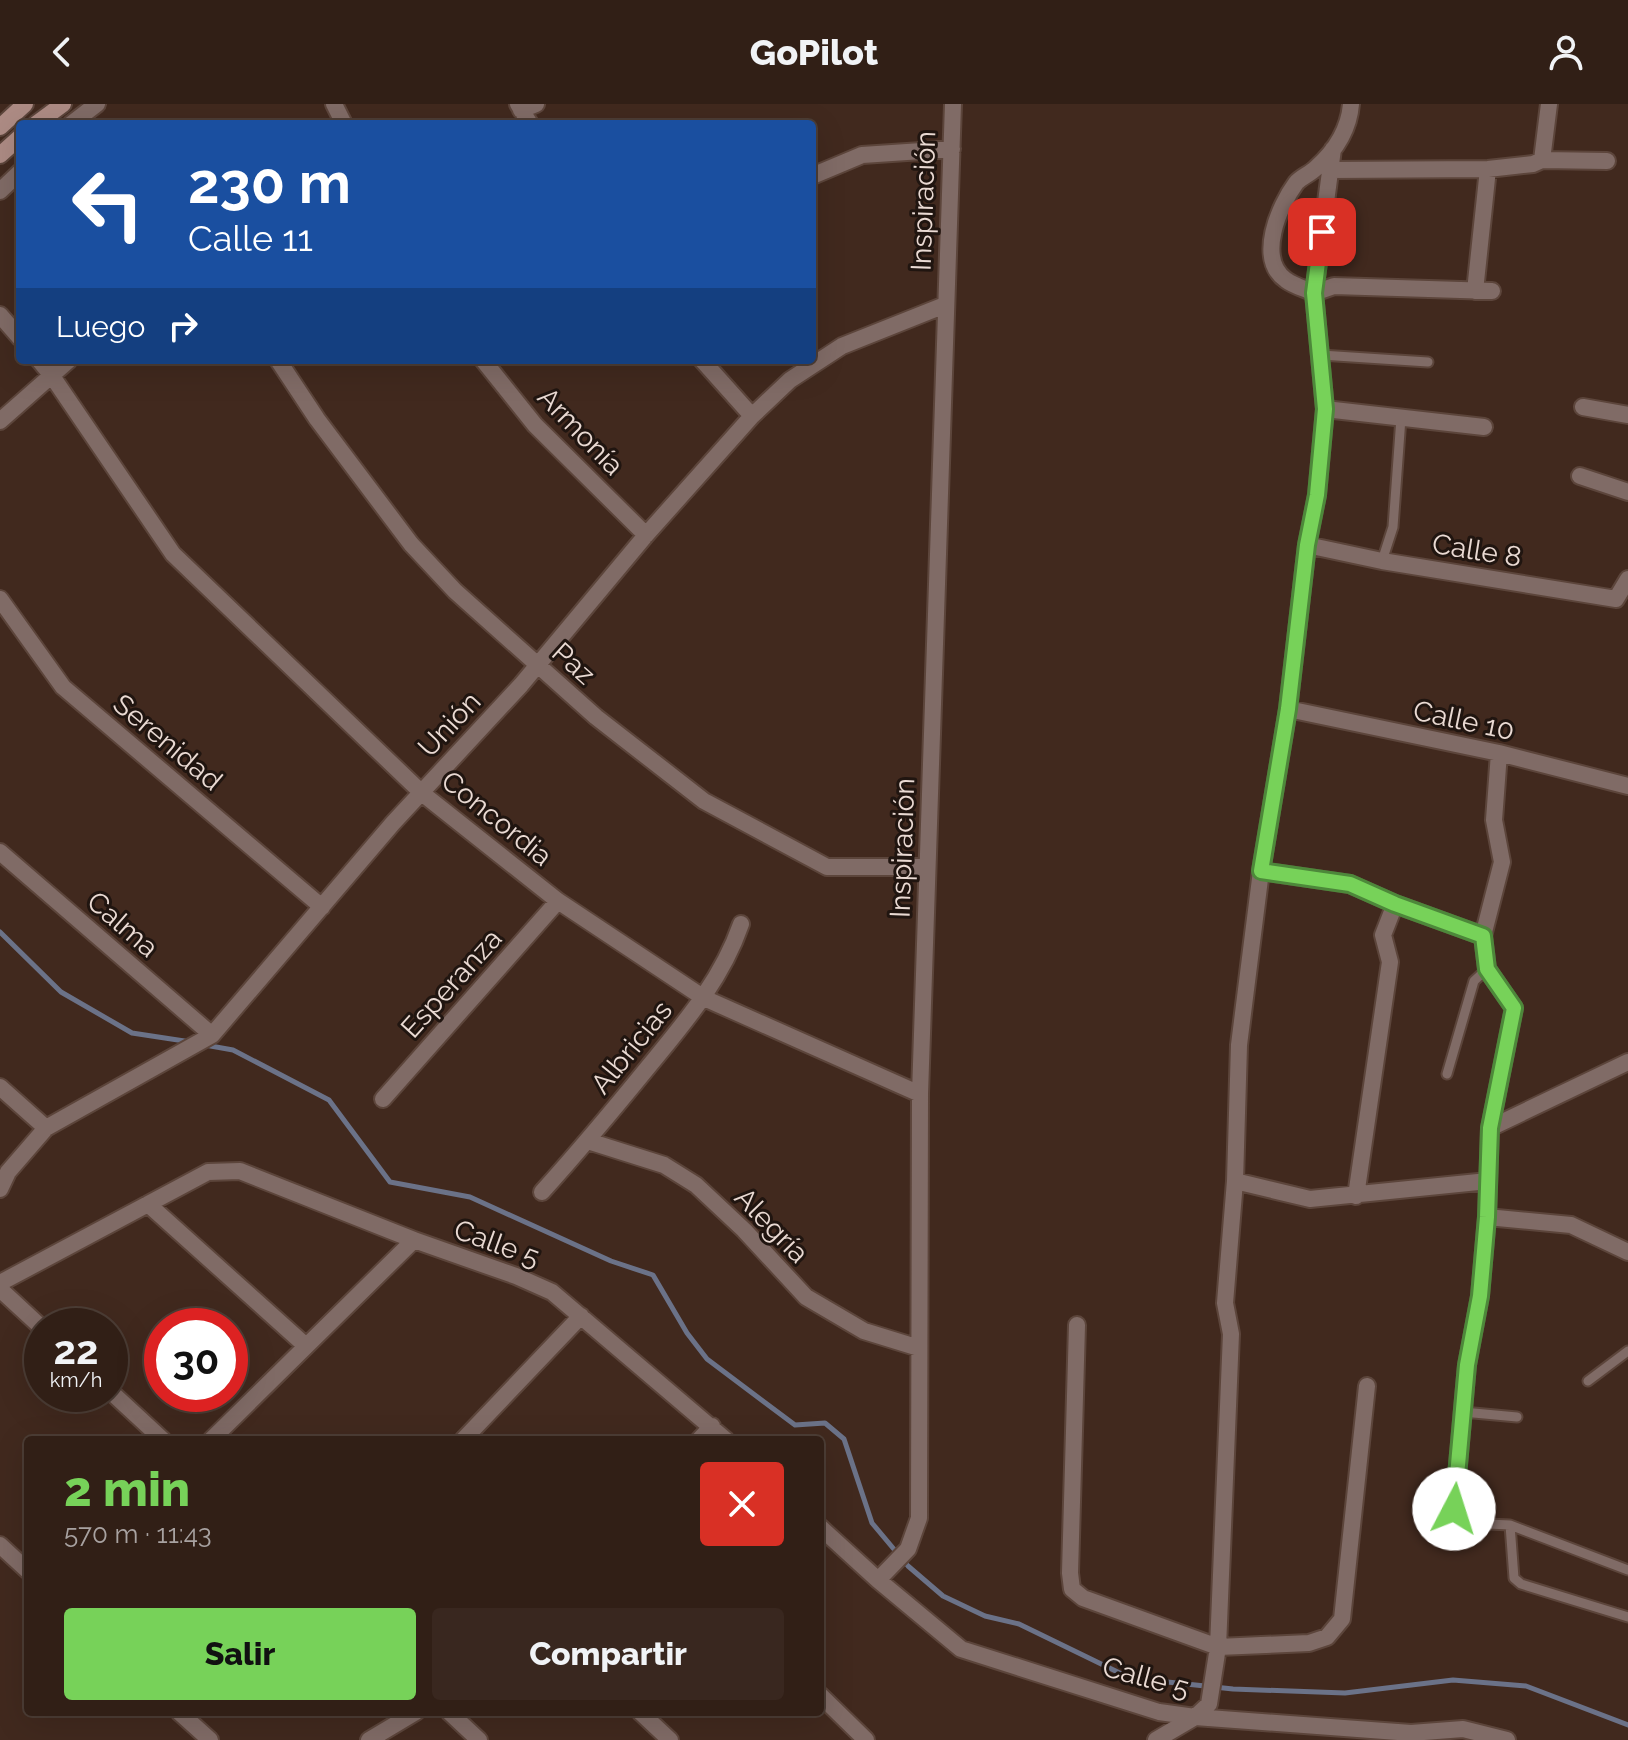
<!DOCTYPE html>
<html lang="es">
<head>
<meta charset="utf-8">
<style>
	:root { --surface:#311f16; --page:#39271f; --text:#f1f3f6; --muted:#a8a2a1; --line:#4c3d35; --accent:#77d259 }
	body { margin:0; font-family:Raleway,sans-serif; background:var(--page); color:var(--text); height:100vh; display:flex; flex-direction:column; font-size:30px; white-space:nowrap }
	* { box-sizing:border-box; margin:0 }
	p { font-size:26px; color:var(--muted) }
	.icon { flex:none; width:44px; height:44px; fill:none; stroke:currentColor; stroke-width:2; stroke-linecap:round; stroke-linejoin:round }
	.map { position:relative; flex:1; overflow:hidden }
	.panel { position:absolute; left:24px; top:1332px; width:800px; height:280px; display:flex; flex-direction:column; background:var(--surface); border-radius:8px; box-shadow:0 8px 32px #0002,0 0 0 2px var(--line) }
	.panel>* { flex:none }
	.banner { position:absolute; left:16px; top:16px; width:800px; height:244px; border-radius:8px; box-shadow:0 8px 32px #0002,0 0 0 2px var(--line); background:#1a4fa0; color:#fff; overflow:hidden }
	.speed { position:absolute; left:24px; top:1204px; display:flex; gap:16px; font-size:40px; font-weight:700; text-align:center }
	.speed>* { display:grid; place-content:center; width:104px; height:104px; border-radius:50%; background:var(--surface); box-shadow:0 8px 32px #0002,0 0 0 2px var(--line); line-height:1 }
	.speed small { font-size:20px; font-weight:400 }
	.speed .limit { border:12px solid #d22; background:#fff; color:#111 }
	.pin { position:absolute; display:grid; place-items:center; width:68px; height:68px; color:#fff; margin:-34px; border-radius:16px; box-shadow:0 4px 12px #0006 }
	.me { position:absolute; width:88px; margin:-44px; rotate:5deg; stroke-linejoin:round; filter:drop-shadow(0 0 6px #0008) }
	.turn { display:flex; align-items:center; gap:28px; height:168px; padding:0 40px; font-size:36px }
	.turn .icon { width:104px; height:104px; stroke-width:2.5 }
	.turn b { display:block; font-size:56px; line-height:68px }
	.then { display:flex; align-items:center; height:76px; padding:0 40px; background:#0003; gap:16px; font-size:30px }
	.round { display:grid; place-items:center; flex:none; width:84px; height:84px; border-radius:8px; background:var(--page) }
	.head { display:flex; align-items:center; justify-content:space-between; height:136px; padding:0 40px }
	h1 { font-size:48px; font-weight:800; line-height:60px; color:var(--accent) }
	.action { display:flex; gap:16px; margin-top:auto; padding:16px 40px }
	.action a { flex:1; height:92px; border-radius:8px; background:var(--accent); color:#111; font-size:32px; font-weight:800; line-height:92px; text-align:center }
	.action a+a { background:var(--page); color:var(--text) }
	header { display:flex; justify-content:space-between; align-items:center; height:104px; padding:0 40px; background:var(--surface); font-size:36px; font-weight:800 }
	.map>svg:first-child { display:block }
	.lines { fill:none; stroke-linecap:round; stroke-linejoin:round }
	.stream { stroke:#6b7288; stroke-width:5 }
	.lane-casing { stroke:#5c453b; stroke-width:13 }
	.street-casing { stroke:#5c453b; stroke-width:20 }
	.secondary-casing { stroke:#5c453b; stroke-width:20 }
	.lane { stroke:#806b66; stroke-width:9 }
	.street { stroke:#806b66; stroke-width:16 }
	.secondary { stroke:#ad8b84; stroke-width:16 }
	.route-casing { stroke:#4d883a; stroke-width:20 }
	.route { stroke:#77d259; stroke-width:14 }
	.labels { text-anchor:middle; stroke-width:6; stroke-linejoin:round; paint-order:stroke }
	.street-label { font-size:28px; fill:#eadad3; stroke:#201510 }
</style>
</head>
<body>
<header><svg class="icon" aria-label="back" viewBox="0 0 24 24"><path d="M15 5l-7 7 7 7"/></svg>GoPilot<svg class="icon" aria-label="person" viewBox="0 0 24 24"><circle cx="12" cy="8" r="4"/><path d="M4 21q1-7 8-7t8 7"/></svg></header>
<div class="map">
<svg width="1628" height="1636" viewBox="0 0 1628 1636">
	<rect width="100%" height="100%" fill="#41291e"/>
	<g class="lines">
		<path class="stream" d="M 0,828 L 61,888 L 132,929 L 191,938
			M 205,941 L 233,946 L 329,996 L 390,1078 L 470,1093 L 611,1157 L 653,1171 L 687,1229 L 707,1255 L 795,1321 L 825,1319 L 844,1335 L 872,1419 L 908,1462 L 943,1492 L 985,1512 L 1019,1520 L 1130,1574 L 1233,1585 L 1345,1589 L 1453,1576 L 1526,1582 L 1628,1621"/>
		<defs>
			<path id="lane" d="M 1321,251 L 1428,258
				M 1382,457 L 1393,423 L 1401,314
				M 1447,970 L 1474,877 L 1487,865
				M 1588,1277 L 1628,1247
				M 1463,1308 L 1517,1313
				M 1458,1414 L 1466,1419 L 1510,1421 L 1628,1466
				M 1510,1421 L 1514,1474 L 1521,1480 L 1628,1513"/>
			<path id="street" d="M 334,0 L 344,20
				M 518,0 L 530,20
				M 521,6 L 536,0
				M 71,20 L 97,0
				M 1333,45 L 1314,189 C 1306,185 1294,182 1286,176 C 1256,155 1279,102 1296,79 C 1301,73 1310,70 1316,64 C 1335,47 1349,25 1351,0
				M 1542,56 L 1549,0
				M 1330,66 L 1488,65 L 1533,60 L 1542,56 L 1607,57
				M 812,72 L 862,51 L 952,45
				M 0,87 L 20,68
				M 1475,187 L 1488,65
				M 0,211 L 20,234
				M 39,256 L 52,272 L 173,450 L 423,690 L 558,797 L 704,894 L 920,990
				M 278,256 L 317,315 L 411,440 L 455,487 L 596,613 L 704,697 L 827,763 L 927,763
				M 483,256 L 535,321 L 646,431
				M 702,256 L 752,312
				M 1583,303 L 1628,311
				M 1325,305 L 1484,323
				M 0,317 L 69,256
				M 1580,372 L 1628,388
				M 1307,441 L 1382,457 L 1616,495 L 1628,475
				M 0,495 L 63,583 L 322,803
				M 1288,605 L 1499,649 L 1628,682
				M 0,748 L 212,931
				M 1261,767 L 1350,780 L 1395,800 L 1483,832
				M 0,983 L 46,1024
				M 383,995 L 558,797
				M 1490,1024 L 1628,958
				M 588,1037 L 664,1061 L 696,1081 L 744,1126 L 806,1193 L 864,1227 L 919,1244
				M 1235,1077 L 1310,1095 L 1488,1077
				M 0,1085 L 8,1068 L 46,1024 L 212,931 L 393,719 L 521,581 L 646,431 L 752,312 L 790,276 L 842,242 L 945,201
				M 542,1088 C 579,1047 614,1005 649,962 C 686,917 722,875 741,820
				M 1356,1092 L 1390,858 L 1383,831 L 1395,800
				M 148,1100 L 306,1242
				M 1487,1113 L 1571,1121 L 1628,1148
				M 0,1179 L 208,1068 L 240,1067 L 414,1136 L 516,1172 L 552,1188 L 726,1336
				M 0,1185 L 42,1224
				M 1077,1221 L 1070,1469 L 1072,1485 L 1083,1494 L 1218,1543 L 1309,1539 L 1327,1533 L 1342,1515 L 1367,1282
				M 110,1287 L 163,1336
				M 211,1336 L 414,1136
				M 463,1336 L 581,1212
				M 699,1336 L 712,1322
				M 1458,1414 L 1454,1405 L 1467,1261 L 1480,1192 L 1487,1113 L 1490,1024 L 1514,904 L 1487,865 L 1483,832 L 1502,758 L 1494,716 L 1499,649
				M 820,1423 L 878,1476 L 961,1545 L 1159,1608 L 1195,1613 L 1411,1629 L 1463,1625 L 1507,1636
				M 0,1441 L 28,1467
				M 878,1476 L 908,1445 L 919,1414 L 920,990 L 953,0
				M 820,1591 L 866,1636
				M 179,1608 L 210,1636
				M 449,1608 L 479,1636
				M 640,1608 L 670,1636
				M 369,1636 L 416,1608
				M 1156,1636 L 1195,1613 L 1209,1600 L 1218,1543 L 1231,1230 L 1225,1199 L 1235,1077 L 1239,941 L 1261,767 L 1288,605 L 1307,441 L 1317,391 L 1325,305 L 1314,189 L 1334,182 L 1492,187"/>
			<path id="secondary" d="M 36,20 L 63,0
				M 0,23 L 25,0
				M 0,51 L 20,33"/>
		</defs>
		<use href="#lane" class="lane-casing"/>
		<use href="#street" class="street-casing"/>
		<use href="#secondary" class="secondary-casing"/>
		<use href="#lane" class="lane"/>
		<use href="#street" class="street"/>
		<use href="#secondary" class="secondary"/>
	</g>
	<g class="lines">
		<defs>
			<path id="route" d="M 1322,128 L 1314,189 L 1325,305 L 1317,391 L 1307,441 L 1288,605 L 1261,767 L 1350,780 L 1395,800 L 1483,832 L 1487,865 L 1514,904 L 1490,1024 L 1487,1113 L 1480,1192 L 1467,1261 L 1454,1405"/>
		</defs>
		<use href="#route" class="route-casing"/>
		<use href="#route" class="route"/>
	</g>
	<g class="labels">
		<g class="street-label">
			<text transform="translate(923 97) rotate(-88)" y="10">Inspiración</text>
			<text transform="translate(581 327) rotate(46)" y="10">Armonía</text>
			<text transform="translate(1477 446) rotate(9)" y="10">Calle 8</text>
			<text transform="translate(574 559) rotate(42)" y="10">Paz</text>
			<text transform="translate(1464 616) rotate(12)" y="10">Calle 10</text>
			<text transform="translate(449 620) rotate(-47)" y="10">Unión</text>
			<text transform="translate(168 638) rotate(40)" y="10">Serenidad</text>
			<text transform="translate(497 714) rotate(39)" y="10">Concordia</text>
			<text transform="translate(902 744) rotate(-88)" y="10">Inspiración</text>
			<text transform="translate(123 820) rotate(41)" y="10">Calma</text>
			<text transform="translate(451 879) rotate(-48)" y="10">Esperanza</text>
			<text transform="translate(631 943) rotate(-51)" y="10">Albricias</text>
			<text transform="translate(772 1121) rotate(46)" y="10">Alegría</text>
			<text transform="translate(497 1139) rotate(20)" y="10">Calle 5</text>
			<text transform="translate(1146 1573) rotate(15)" y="10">Calle 5</text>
		</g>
	</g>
</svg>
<div class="speed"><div>22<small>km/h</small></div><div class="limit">30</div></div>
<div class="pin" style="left:1322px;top:128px;background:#d93025"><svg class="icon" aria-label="arrive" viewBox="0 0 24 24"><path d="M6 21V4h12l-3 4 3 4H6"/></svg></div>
<svg class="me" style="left:1454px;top:1405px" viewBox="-20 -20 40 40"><circle r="19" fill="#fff"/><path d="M0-13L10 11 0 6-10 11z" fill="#77d259"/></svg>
<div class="banner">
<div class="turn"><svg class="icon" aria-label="left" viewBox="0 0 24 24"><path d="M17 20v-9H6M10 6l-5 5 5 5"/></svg><div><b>230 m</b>Calle 11</div></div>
<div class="then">Luego<svg class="icon" aria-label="right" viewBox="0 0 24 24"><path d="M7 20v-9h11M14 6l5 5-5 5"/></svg></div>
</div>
<section class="panel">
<div class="head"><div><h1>2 min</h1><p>570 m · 11:43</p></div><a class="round" style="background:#d93025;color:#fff"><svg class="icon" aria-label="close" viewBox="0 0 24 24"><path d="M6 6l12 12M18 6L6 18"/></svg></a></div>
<div class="action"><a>Salir</a><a>Compartir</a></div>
</section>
</div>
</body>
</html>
